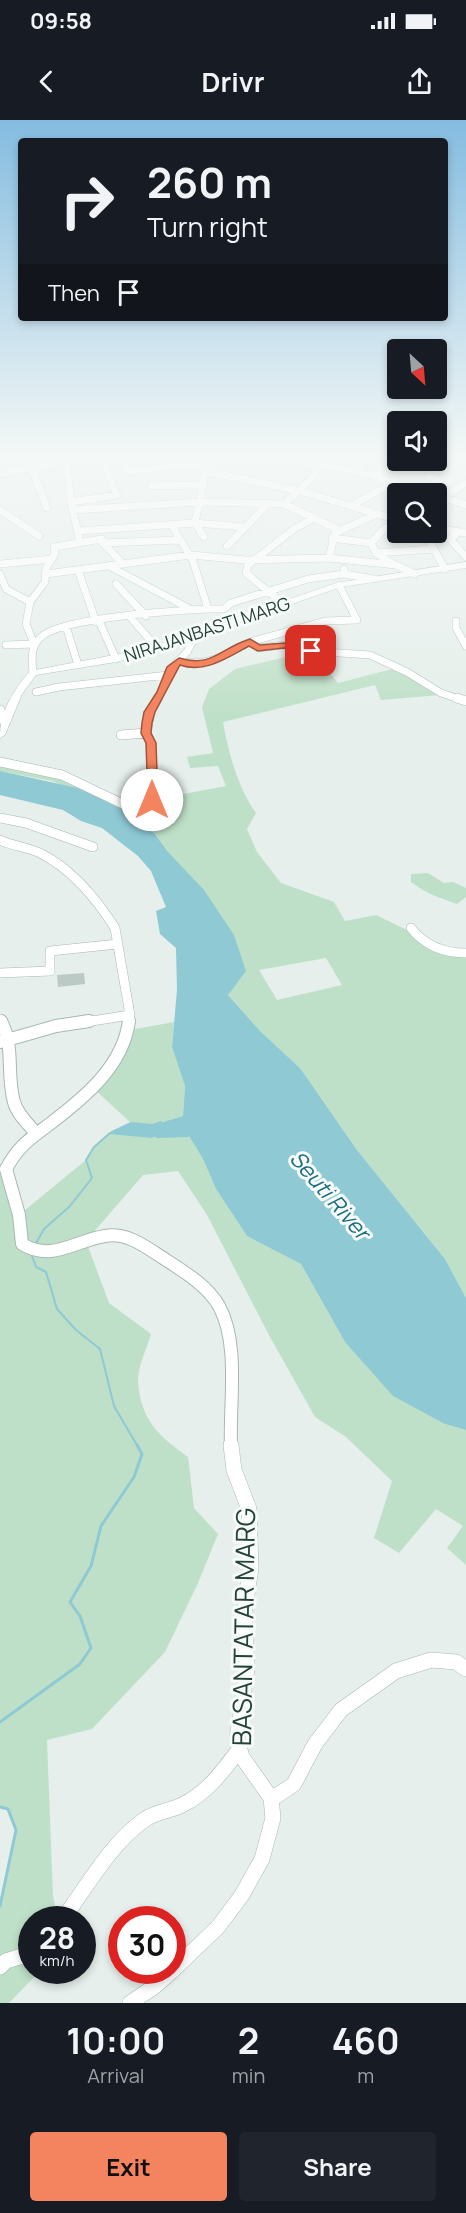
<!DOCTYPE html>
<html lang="en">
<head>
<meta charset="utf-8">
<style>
	:root { --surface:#171b24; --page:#20242c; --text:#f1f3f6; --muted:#9ea1a6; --accent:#f4845f }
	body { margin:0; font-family:Manrope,sans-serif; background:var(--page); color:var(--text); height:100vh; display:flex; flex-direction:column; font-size:22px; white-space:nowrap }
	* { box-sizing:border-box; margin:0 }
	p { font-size:20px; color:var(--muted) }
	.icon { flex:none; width:33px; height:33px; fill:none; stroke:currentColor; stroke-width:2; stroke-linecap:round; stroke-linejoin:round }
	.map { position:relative; height:1883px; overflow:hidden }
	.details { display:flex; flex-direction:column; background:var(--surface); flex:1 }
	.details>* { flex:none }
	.top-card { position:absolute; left:18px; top:18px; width:430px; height:183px; border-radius:6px; box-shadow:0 3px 9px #0003; background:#171b24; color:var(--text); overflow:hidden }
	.needle { width:39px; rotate:154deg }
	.fabs { position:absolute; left:387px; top:219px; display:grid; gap:12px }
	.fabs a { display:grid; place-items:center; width:60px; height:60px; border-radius:6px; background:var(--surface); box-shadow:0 3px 9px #0003; font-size:30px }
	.speed { position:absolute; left:18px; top:1786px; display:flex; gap:12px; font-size:30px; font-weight:700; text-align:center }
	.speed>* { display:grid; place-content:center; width:78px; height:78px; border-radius:50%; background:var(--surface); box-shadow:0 3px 9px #0003; line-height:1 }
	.speed small { font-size:15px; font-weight:400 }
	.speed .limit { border:9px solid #d22; background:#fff; color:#111 }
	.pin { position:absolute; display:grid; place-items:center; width:51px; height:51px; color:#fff; margin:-26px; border-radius:12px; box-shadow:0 3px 9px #0006 }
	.me { position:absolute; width:66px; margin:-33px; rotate:0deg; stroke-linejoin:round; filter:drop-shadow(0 0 4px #0008) }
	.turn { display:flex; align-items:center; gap:21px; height:126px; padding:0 30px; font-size:27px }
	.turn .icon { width:78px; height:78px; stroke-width:2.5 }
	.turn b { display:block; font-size:42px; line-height:51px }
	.then { display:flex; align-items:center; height:57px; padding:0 30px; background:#0003; gap:12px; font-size:22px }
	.eta { display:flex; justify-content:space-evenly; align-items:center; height:102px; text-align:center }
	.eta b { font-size:36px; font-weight:700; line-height:42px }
	.action { display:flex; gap:12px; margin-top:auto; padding:12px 30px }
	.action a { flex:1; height:69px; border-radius:6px; background:var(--accent); color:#111; font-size:24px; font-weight:700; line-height:69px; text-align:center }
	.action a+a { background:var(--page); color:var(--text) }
	.status { display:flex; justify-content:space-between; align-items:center; height:42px; padding:0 30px; background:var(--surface); direction:ltr }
	.status svg { height:16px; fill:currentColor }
	header { display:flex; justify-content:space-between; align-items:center; height:78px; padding:0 30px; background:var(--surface); font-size:27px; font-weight:700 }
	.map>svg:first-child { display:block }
	.green { fill:#bfe0c8; fill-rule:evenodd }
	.water { fill:#8ec9d4 }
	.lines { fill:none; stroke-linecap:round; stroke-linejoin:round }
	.stream-far1 { stroke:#8ec9d4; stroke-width:2 }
	.stream { stroke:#8ec9d4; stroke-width:3 }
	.building { fill:#bbcac4 }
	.street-far3-casing { stroke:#a8b8b2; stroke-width:8 }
	.street-far2-casing { stroke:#a8b8b2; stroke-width:10 }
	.street-far1-casing { stroke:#a8b8b2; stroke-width:14 }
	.street-casing { stroke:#a8b8b2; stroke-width:16 }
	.secondary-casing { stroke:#a4bbb3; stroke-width:1 }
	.street-far3 { stroke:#fff; stroke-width:7 }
	.street-far2 { stroke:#fff; stroke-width:9 }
	.street-far1 { stroke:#fff; stroke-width:12 }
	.street { stroke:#fff; stroke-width:15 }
	.secondary { fill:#fff; fill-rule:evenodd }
	.route { fill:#f4845f; stroke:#9f563e; stroke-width:1.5 }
	.labels { text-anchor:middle; stroke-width:6; stroke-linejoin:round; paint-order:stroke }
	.far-street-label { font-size:18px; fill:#24423a; stroke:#f7fbf9 }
	.water-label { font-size:22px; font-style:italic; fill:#1c6f80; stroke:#f7fbf9 }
	.near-street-label { font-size:26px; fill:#24423a; stroke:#f7fbf9 }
</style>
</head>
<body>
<div class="status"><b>09:58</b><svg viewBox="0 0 49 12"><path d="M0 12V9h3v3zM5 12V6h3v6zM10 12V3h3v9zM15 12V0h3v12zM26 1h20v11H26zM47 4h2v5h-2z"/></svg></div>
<header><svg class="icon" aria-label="back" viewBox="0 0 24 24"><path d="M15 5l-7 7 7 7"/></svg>Drivr<svg class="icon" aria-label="share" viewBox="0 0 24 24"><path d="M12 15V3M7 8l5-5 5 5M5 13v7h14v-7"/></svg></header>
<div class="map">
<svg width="466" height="1883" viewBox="0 0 466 1883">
	<rect width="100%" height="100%" fill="#e6efeb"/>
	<path class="green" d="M 311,531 L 306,535 L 321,542 L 338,563 L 396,548 L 440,575 L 381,580 L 375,565 L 223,602 C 228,632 238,668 256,693 L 247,709 L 257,732 L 281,763 L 334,782 L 345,801 L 376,795 L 407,810 L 424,823 L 466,833 L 466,1178 L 445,1139 L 357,1030 L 300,948 L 260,911 L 228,875 L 168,732 L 152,710 L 139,698 L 52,661 L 0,651 L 0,642 L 46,651 L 140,691 L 152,680 L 226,666 L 218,646 L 190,648 L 187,637 L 213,633 L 202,587 L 209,569 L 235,549 ZM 326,838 L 342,865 L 277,880 L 259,850 Z
		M 428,753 L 444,763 L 453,762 L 466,768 L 466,777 L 457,784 C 440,778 425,773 411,762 L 411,754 Z
		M 174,902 L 172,927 L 185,966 L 183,996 L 153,1005 L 131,1003 L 92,967 L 130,910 Z
		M 110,1013 L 155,1017 L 189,1016 L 203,1039 L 216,1069 L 247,1116 L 301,1144 L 345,1222 L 445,1304 L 466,1310 L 466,1445 L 447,1428 L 463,1406 L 436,1389 L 399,1433 L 374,1418 L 392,1361 L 346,1317 L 315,1297 L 270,1217 L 207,1095 L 178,1051 L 143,1055 L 86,1121 L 109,1183 L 151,1214 C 147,1228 138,1246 138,1260 C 140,1300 159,1316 188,1337 L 194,1388 L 218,1414 L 198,1463 L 165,1532 L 92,1609 L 47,1620 L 53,1776 L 58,1800 L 32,1800 L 32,1851 L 40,1851 L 9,1883 L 0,1883 L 0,1786 L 16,1710 L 8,1689 L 0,1687 L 0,1047 L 6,1049 L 19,1095 L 86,1040 L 94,1027 Z"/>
	<path class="water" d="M 0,651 L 82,669 L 139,698 L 152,710 L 168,732 L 204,770 L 234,815 L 246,851 L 228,875 L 260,911 L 300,948 L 357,1030 L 445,1139 L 466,1178 L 466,1310 L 445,1304 L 393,1276 L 345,1222 L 301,1144 L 247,1116 L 216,1069 L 203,1039 L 189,1016 L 155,1017 L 110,1013 L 131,1003 L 153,1005 L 183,996 L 185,966 L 172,927 L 177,870 L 176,828 L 160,814 L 156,791 L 166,787 L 151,751 L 138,736 L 102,708 L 81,701 L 63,690 L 0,675 Z"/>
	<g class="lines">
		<path class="stream-far1" d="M 112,1012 L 131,1003 L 153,1005 L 161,1002
			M 157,1017 L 188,1016
			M 35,1125 L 44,1109 L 70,1086 L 92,1058 L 86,1040 L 94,1027 L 110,1013 L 152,1017
			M 31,1133 L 36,1147 L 46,1152 L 57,1189 L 76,1210 L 100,1229 L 114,1286 L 138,1327"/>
		<path class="stream" d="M 0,1602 L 80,1544 L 91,1528 L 80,1496 L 70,1482 L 91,1446 L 101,1406 L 134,1357 L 142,1334 L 137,1325
			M 0,1687 L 8,1689 L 16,1710 L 0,1786"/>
	</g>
	<path class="building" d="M 84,853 L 85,864 L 58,867 L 57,855 Z"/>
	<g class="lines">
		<defs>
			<path id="street-far3" d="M 0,333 L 0,340
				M 25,333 L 42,347
				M 120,333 L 128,350 L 131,351 L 187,345 L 203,346
				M 215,333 L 203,346 L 204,351 L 300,371 L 398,400
				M 244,333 L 352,350 L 432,374
				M 66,340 L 71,382 L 79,418
				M 32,349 L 47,388
				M 351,350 L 378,333
				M 204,351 C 204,369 198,385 195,403 L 204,417
				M 0,354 L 82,337 L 125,333
				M 373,356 L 405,340
				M 151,366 L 204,365
				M 427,372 L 440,362 L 428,356 L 464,333
				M 436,375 L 466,385
				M 443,377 L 466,363
				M 71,382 L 117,375 L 101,335
				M 352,385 L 395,362
				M 0,390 L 39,416
				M 73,390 L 199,382 L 284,384
				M 314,398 L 284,384 L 312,358 L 327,333
				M 436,408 L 466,413
				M 78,411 L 195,403 L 245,407
				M 457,412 L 455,416 L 449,418 L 466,437
				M 332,418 L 371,423
				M 227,426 L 269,383
				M 376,433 L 433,429
				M 329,438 L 335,413 L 377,394
				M 0,444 L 52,439
				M 123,444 L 103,423 L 179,420
				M 393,444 L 376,433 L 371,423 L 385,408 L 398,404
				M 109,446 L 192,490
				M 344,449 L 344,454 L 374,459
				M 445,449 L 428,418 L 449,418
				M 78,450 L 96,502
				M 0,454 L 6,469 L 30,482
				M 46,454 L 191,435 L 245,440 L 329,438 L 396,445 L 415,454
				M 116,464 L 146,496
				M 283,484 L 246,453 L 248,445 L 294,409 L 314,398 L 339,410
				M 208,489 L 224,489 L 231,483 L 308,459 L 344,454
				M 131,498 L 157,528
				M 99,501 L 116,539
				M 456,501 L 456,508 L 466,526
				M 66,506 L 78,545
				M 250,522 L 325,501 L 357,500 L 339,465
				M 6,525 L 34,524 L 26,504 L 30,482 L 45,462 L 46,448 L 55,434 L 54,427 L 102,419 L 103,423
				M 179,541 C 207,548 226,534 250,522 L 258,528 L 284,525 L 311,531 L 370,535 L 407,552 L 441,573 L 462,580
				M 33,553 C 32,541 30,527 40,518 C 60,497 176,491 208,489 L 193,441 L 171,404
				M 36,572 L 59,567 L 168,555
				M 157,580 L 172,547 L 187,532 L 195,517"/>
			<path id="street-far2" d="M 457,578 L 466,581
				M 0,590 L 4,601
				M 121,615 L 146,613
				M 0,642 L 62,655 L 148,696
				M 140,691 L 152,680 L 151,623 L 146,613 L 150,592 L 158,578
				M 0,698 L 26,703 L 93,727
				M 0,720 C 13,726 27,727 40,733 C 72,749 96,778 115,808 L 130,895 L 129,903
				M 411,808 C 425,826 444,833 466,833
				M 0,853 L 50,851 L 50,831 L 118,824
				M 0,899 L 2,903
				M 79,903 L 130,895"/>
			<path id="street-far1" d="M 1,901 C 15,927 6,954 14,982 C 17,994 28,1004 36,1013
				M 129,901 C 123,946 85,977 51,1003 C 30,1019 19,1025 6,1049 L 19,1095 L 22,1124 C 52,1142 74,1121 105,1116 C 127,1112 146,1127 163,1138 C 183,1151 207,1165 219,1186 C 240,1224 229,1284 231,1327
				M 0,922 L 56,906 L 89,901"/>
			<path id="street" d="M 272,1679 L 294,1664 L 315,1624 L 341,1590 L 396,1551 L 431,1540 L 456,1542 L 466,1549
				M 62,1800 C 87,1767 110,1724 144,1700 C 155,1692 170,1691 182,1685 C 206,1674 223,1651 238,1631
				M 0,1847 L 6,1841 L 32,1833
				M 172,1851 L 218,1807 L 242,1775 L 262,1739 L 273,1698 L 271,1678 L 242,1637 L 237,1619 L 247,1548 L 244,1493 L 251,1448 L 249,1389 L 234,1350 L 231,1325
				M 130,1883 L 154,1867 L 172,1851"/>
			<path id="secondary" d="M 466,442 L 466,448 L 341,467 L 151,533 L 116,542 L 36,555 L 22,574 L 5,615 L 0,618 C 0,591 13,571 30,551 L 145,529 L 336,463 Z"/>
		</defs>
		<use href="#street-far3" class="street-far3-casing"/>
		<use href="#street-far2" class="street-far2-casing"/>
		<use href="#street-far1" class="street-far1-casing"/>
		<use href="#street" class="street-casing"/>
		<use href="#secondary" class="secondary-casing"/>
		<use href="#street-far3" class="street-far3"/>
		<use href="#street-far2" class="street-far2"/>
		<use href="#street-far1" class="street-far1"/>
		<use href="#street" class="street"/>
		<use href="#secondary" class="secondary"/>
	</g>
	<linearGradient id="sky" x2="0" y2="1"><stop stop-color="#84bce0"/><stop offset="0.56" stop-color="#f4f8f6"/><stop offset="1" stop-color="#f4f8f6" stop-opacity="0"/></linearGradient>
	<rect width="466" height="597" fill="url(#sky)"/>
	<path class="route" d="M 250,519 L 260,525 L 284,523 L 316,531 L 311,534 L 284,528 L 258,531 L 249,526 C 228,537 205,554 180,545 L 155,592 L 152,603 L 151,613 L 156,623 L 158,680 L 152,683 L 148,682 L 146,623 L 141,613 L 142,603 L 144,592 L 157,572 L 167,547 L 179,538 C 213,548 220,528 250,519 Z"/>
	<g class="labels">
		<g class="far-street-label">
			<text transform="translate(207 510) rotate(-18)" y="6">NIRAJANBASTI MARG</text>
		</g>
		<g class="water-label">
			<text transform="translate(330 1075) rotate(49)" y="8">Seuti River</text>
		</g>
		<g class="near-street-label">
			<text transform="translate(244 1507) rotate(-89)" y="9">BASANTATAR MARG</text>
		</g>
	</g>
</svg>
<div class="fabs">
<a><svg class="needle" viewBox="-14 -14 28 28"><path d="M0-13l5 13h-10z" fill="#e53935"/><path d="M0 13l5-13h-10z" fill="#9ea1a6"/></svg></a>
<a><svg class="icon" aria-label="sound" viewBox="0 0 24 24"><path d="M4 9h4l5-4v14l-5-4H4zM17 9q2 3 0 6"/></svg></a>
<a><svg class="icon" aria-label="search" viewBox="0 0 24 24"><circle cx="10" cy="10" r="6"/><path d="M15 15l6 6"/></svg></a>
</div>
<div class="speed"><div>28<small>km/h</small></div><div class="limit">30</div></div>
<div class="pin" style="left:311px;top:531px;background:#d93025"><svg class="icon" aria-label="arrive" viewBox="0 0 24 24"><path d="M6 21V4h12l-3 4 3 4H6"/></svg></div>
<svg class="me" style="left:152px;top:680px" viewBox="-20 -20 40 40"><circle r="19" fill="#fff"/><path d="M0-13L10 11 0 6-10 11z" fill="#f4845f"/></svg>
<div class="top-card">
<div class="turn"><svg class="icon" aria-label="right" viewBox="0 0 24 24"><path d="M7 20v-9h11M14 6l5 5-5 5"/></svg><div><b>260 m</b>Turn right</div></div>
<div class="then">Then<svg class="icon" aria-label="arrive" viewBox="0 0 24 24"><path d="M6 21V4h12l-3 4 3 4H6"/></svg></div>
</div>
</div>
<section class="details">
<div class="eta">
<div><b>10:00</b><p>Arrival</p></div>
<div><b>2</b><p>min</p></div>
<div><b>460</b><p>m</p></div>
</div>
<div class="action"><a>Exit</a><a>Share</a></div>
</section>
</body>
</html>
